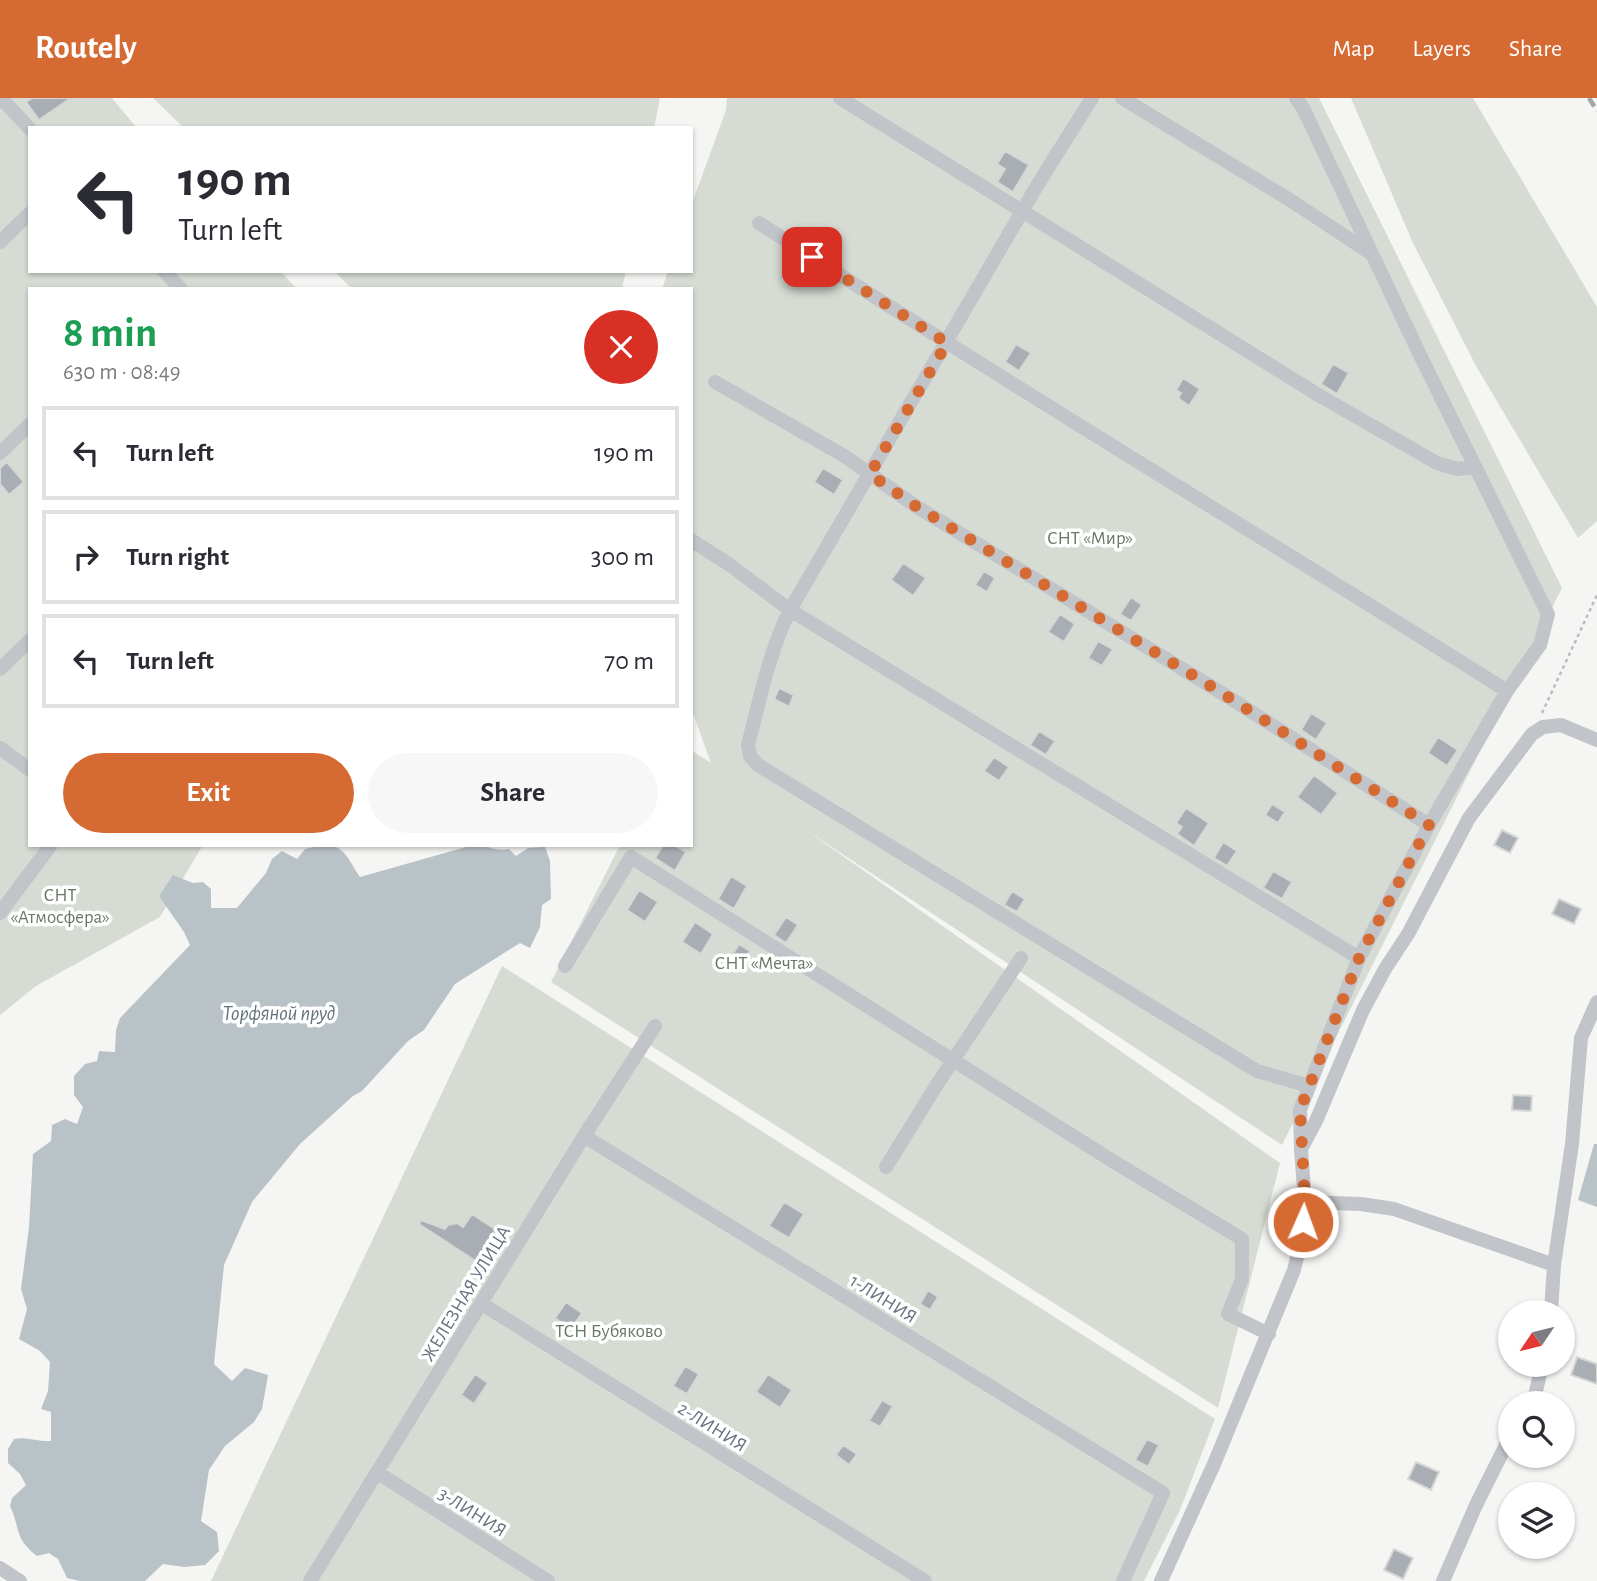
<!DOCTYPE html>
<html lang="en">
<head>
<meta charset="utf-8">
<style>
	:root { --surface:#fff; --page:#f7f7f7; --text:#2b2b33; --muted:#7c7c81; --line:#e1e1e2; --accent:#d66a33 }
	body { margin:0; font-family:"Alegreya Sans",sans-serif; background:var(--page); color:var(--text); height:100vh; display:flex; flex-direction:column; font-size:26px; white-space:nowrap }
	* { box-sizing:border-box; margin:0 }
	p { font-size:23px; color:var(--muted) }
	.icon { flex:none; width:38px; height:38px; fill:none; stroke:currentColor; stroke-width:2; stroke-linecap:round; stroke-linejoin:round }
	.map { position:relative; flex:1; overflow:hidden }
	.details { position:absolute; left:28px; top:189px; width:665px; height:560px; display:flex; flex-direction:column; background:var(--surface); border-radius:0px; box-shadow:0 2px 5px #0004 }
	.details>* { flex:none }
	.hud { position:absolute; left:28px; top:28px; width:665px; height:147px; border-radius:0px; box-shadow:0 2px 5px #0004; background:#fff; color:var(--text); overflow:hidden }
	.needle { width:46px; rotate:235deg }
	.tools { position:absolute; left:1498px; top:1202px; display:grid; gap:14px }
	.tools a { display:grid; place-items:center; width:77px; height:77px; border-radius:50%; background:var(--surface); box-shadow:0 2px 5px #0004; font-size:35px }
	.pin { position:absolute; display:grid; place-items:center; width:60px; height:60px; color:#fff; margin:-30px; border-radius:14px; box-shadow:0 4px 10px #0006 }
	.me { position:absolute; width:77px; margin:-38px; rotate:2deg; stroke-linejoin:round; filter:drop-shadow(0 0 5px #0008) }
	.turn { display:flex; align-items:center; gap:24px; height:147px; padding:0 35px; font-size:32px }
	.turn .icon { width:91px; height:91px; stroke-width:2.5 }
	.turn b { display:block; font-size:49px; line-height:60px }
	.round { display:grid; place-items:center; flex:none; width:74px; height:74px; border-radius:37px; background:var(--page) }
	.overview { display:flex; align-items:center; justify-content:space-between; height:119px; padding:0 35px }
	h1 { font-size:42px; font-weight:600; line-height:52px; color:#1e9e55 }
	.action { display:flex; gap:14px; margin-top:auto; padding:14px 35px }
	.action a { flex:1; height:80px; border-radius:42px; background:var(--accent); color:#fff; font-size:28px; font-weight:600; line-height:80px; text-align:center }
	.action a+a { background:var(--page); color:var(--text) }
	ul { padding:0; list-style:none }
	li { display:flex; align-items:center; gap:21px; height:94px; margin:0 14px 10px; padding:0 21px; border:4px solid var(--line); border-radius:0px }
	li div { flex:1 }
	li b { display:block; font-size:26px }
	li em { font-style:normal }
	header { display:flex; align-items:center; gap:42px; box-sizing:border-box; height:98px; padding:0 35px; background:var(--accent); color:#fff }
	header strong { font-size:33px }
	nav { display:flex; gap:38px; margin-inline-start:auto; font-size:24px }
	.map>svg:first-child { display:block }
	.green { fill:#d6dcd4 }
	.water { fill:#b9c2c7 }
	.building { fill:#a8aeb4; stroke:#d7d7d5; stroke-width:2 }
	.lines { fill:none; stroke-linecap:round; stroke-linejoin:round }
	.path { stroke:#b9bbbe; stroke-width:2.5; stroke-dasharray:3.5 3.5; stroke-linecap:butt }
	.minor { stroke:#c1c4c8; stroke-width:14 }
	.rail { stroke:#a3a7ac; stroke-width:4.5; stroke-dasharray:10 5; stroke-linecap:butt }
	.route { stroke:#d66a33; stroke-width:12; stroke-dasharray:0 21.6 }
	.labels { text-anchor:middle; stroke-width:7; stroke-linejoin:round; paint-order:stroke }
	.park-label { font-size:19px; fill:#677965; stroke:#fff }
	.street-label { font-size:19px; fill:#677381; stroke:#fff }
	.water-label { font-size:21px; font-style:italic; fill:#63737e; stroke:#fff }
</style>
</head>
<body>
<header>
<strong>Routely</strong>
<nav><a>Map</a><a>Layers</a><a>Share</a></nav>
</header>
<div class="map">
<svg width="1597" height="1483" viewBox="0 0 1597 1483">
	<rect width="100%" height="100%" fill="#f5f6f3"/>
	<path class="green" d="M 0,0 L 112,0 L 137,30 L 30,30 L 30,173 L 280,173 L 297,191 L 30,191 L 30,747 L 203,747 L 160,819 L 36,888 L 0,917 Z
		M 153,0 L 660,0 L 654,30 L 184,30 Z
		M 727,0 L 1319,0 L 1562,490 L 1282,1047 L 806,732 L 1280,1065 L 1218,1310 L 551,884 L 620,747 L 691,747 L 691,652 L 711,665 L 691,610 L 691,191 L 662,191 L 668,173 L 691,173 L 691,108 L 726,12 Z
		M 1351,0 L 1473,0 L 1597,209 L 1597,423 L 1578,440 L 1476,268 L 1412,143 Z
		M 334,173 L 626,173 L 622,191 L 352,191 Z
		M 502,868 L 1215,1321 L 1180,1412 L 1144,1483 L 211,1483 Z"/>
	<path class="water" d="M 323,747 C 346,747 348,762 360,779 L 473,747 C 485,747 497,754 509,751 L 516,758 L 528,750 L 545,749 L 550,763 L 551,801 L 542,807 L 540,829 L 530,850 L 520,845 L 455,886 L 424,932 L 408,943 L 362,993 L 353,998 L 300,1046 L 252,1104 L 224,1167 L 214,1266 L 232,1283 L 245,1270 L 268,1277 L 262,1311 L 254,1324 L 225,1348 L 209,1372 L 201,1423 L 217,1434 L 219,1453 L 205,1467 L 184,1469 L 163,1466 L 145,1483 L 80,1483 L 67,1480 L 58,1461 L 49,1455 L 37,1458 C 14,1440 21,1432 10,1408 L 12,1400 L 26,1387 L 20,1376 L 8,1365 L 8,1351 L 14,1341 C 26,1338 38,1344 51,1343 L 51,1314 L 41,1311 L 48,1293 L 50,1264 L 40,1253 L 19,1241 L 27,1211 L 21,1191 L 29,1129 L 33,1056 L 51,1043 L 52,1027 L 65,1021 L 77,1026 L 83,1009 L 74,997 L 74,978 L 85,966 L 97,963 L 99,953 L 115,954 L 116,932 L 120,920 L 190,847 L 184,834 L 159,798 L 173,777 L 193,785 L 203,784 L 211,791 L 211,810 L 237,810 L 266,775 L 272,761 L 282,753 L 297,761 L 305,751 Z
		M 1594,1046 L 1597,1046 L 1597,1109 L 1578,1102 Z"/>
	<path class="building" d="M 32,0 L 71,0 L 39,22 L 26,4 Z
		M 1005,53 L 1029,67 L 1013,94 L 997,84 L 1005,71 L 997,66 Z
		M 1016,246 L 1031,255 L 1019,273 L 1005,264 Z
		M 1333,266 L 1349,275 L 1337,296 L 1321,286 Z
		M 1183,280 L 1200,291 L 1189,308 L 1178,300 L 1181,295 L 1176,292 Z
		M 7,364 L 24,384 L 9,397 L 0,386 L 0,370 Z
		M 823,370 L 843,382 L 834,397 L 814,384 Z
		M 903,465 L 926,480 L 913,498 L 891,482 Z
		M 984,473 L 995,480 L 987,494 L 975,487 Z
		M 1131,499 L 1142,507 L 1131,523 L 1120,516 Z
		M 1060,516 L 1075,526 L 1064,544 L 1048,534 Z
		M 1098,543 L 1113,551 L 1102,568 L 1088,560 Z
		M 779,590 L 794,597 L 789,609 L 774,601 Z
		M 1311,615 L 1327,625 L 1316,642 L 1301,632 Z
		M 1039,633 L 1055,643 L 1046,657 L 1030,647 Z
		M 1438,639 L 1458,652 L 1447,668 L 1428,655 Z
		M 994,659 L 1009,669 L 999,683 L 984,673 Z
		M 1314,677 L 1338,695 L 1321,717 L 1297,699 Z
		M 1272,706 L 1285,714 L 1278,725 L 1265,717 Z
		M 1186,710 L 1209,725 L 1194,748 L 1177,736 L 1182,729 L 1176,725 Z
		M 1502,732 L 1518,740 L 1510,755 L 1494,747 Z
		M 1223,744 L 1237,753 L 1227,768 L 1214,760 Z
		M 663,747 L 674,747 L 686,754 L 675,773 L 655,760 Z
		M 1273,773 L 1292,784 L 1282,801 L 1263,790 Z
		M 731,778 L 747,788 L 734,811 L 718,801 Z
		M 639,792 L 658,804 L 645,824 L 627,812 Z
		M 1012,793 L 1025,801 L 1017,814 L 1004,807 Z
		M 1559,801 L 1581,811 L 1574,826 L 1552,816 Z
		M 786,819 L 798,827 L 786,845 L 774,837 Z
		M 695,824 L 713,836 L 701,856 L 682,844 Z
		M 739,846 L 750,853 L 744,864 L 732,857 Z
		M 1513,997 L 1532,998 L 1531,1013 L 1512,1012 Z
		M 784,1104 L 804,1116 L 789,1140 L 769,1128 Z
		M 472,1116 L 498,1133 L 477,1164 L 419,1126 L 421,1122 L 445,1131 L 448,1127 L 457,1125 L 463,1129 Z
		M 928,1192 L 938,1199 L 930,1212 L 920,1206 Z
		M 566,1204 L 582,1215 L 571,1231 L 555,1220 Z
		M 1577,1259 L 1597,1266 L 1597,1286 L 1571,1277 Z
		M 685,1268 L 699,1276 L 687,1296 L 673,1288 Z
		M 475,1276 L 488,1285 L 474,1306 L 461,1297 Z
		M 768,1276 L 792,1292 L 780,1310 L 756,1294 Z
		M 882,1302 L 893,1308 L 880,1329 L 869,1323 Z
		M 1147,1341 L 1159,1347 L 1148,1369 L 1135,1362 Z
		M 843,1347 L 857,1356 L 849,1367 L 836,1357 Z
		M 1416,1364 L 1439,1374 L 1431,1392 L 1408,1381 Z
		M 1394,1451 L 1413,1460 L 1403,1481 L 1384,1472 Z"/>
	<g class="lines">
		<path class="path" d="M 1542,615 L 1597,497"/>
		<path class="minor" d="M 1,0 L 30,31
			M 840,0 L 1320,298 L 1437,365 L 1457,371 L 1475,369
			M 1092,0 L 1038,86 L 790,512 C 769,554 760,601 748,647 L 750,658 L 758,667 L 1257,973 L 1309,988
			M 1122,0 L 1290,102 L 1372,156
			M 1296,0 L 1303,10 L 1419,255 L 1548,516 L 1540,547 L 1507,593 L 1429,727 L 1359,860 L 1300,1012 L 1301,1051
			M 759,125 C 1006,285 1258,436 1507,593
			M 0,144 L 30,115
			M 164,173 L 181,191
			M 715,284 L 846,359 L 917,409 L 1217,592 L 1429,727
			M 0,355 L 30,326
			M 691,442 L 730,467 L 790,512 L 1359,860
			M 0,571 L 30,542
			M 0,650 L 30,672
			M 0,815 L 51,747
			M 565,868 L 631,759 L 1111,1062 L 1242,1141 L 1242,1181 L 1228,1216 L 1269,1236
			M 584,1038 L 1163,1395 L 1123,1483
			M 886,1069 L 936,988 L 1021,860
			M 1305,1104 L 1361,1106 L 1394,1111 L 1554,1167 L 1551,1214
			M 1554,1167 L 1572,1046 L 1581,940 L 1597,904
			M 482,1206 L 925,1483
			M 1531,1306 L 1534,1302 L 1542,1267
			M 378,1375 L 548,1483
			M 0,1470 L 20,1483
			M 310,1483 L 584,1038 L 655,928
			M 1161,1483 L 1214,1366 L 1294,1172 L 1301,1142 L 1305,1104 L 1301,1051 L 1316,1023 L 1363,912 L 1385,871 L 1408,836 L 1469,720 L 1532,636 L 1543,629 L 1561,627 L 1597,642
			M 1443,1483 L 1476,1407 L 1510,1339"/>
		<path class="rail" d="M 1589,0 L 1597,13"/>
	</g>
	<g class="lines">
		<path class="route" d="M 812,159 L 947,245 L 870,376 L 917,409 L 1217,592 L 1429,727 L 1359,860 L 1300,1012 L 1305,1104 L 1303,1124"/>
	</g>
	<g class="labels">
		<g class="park-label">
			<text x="1090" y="446">СНТ «Мир»</text>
			<text x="60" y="803">СНТ<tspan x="60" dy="22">«Атмосфера»</tspan></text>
			<text x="764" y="871">СНТ «Мечта»</text>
			<text x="609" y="1239">ТСН Бубяково</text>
		</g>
		<g class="street-label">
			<text transform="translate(465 1195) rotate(-59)" y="7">ЖЕЛЕЗНАЯ УЛИЦА</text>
			<text transform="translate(884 1200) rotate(32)" y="7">1-ЛИНИЯ</text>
			<text transform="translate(713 1328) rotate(32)" y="7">2-ЛИНИЯ</text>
			<text transform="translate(473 1413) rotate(32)" y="7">3-ЛИНИЯ</text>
		</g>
		<g class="water-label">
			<text x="279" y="922">Торфяной пруд</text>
		</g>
	</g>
</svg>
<div class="tools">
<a><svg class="needle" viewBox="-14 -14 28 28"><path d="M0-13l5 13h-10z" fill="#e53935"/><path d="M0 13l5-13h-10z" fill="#7c7c81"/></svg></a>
<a><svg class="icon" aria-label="search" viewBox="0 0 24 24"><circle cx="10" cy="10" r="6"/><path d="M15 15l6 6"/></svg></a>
<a><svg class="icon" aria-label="layers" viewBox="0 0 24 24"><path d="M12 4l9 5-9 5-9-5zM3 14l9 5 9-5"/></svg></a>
</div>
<div class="pin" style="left:812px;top:159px;background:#d93025"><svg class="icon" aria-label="arrive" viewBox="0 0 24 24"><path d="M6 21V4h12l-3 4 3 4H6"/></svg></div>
<svg class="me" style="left:1303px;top:1124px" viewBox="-20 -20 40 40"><circle r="17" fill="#d66a33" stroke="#fff" stroke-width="3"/><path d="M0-11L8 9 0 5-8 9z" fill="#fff"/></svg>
<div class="hud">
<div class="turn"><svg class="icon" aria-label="left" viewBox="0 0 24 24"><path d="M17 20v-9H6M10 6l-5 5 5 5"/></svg><div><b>190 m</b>Turn left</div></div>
</div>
<section class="details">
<div class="overview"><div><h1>8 min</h1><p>630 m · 08:49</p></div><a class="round" style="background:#d93025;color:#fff"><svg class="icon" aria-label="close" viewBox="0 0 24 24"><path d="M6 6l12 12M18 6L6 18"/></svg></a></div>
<ul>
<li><svg class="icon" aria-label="left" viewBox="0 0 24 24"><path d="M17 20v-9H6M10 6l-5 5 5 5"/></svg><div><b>Turn left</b></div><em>190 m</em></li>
<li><svg class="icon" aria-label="right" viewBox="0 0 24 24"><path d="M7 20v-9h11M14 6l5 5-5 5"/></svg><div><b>Turn right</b></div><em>300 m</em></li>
<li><svg class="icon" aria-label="left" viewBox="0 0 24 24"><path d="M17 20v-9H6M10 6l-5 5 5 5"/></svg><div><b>Turn left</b></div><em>70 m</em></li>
</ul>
<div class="action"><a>Exit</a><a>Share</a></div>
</section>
</div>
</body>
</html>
